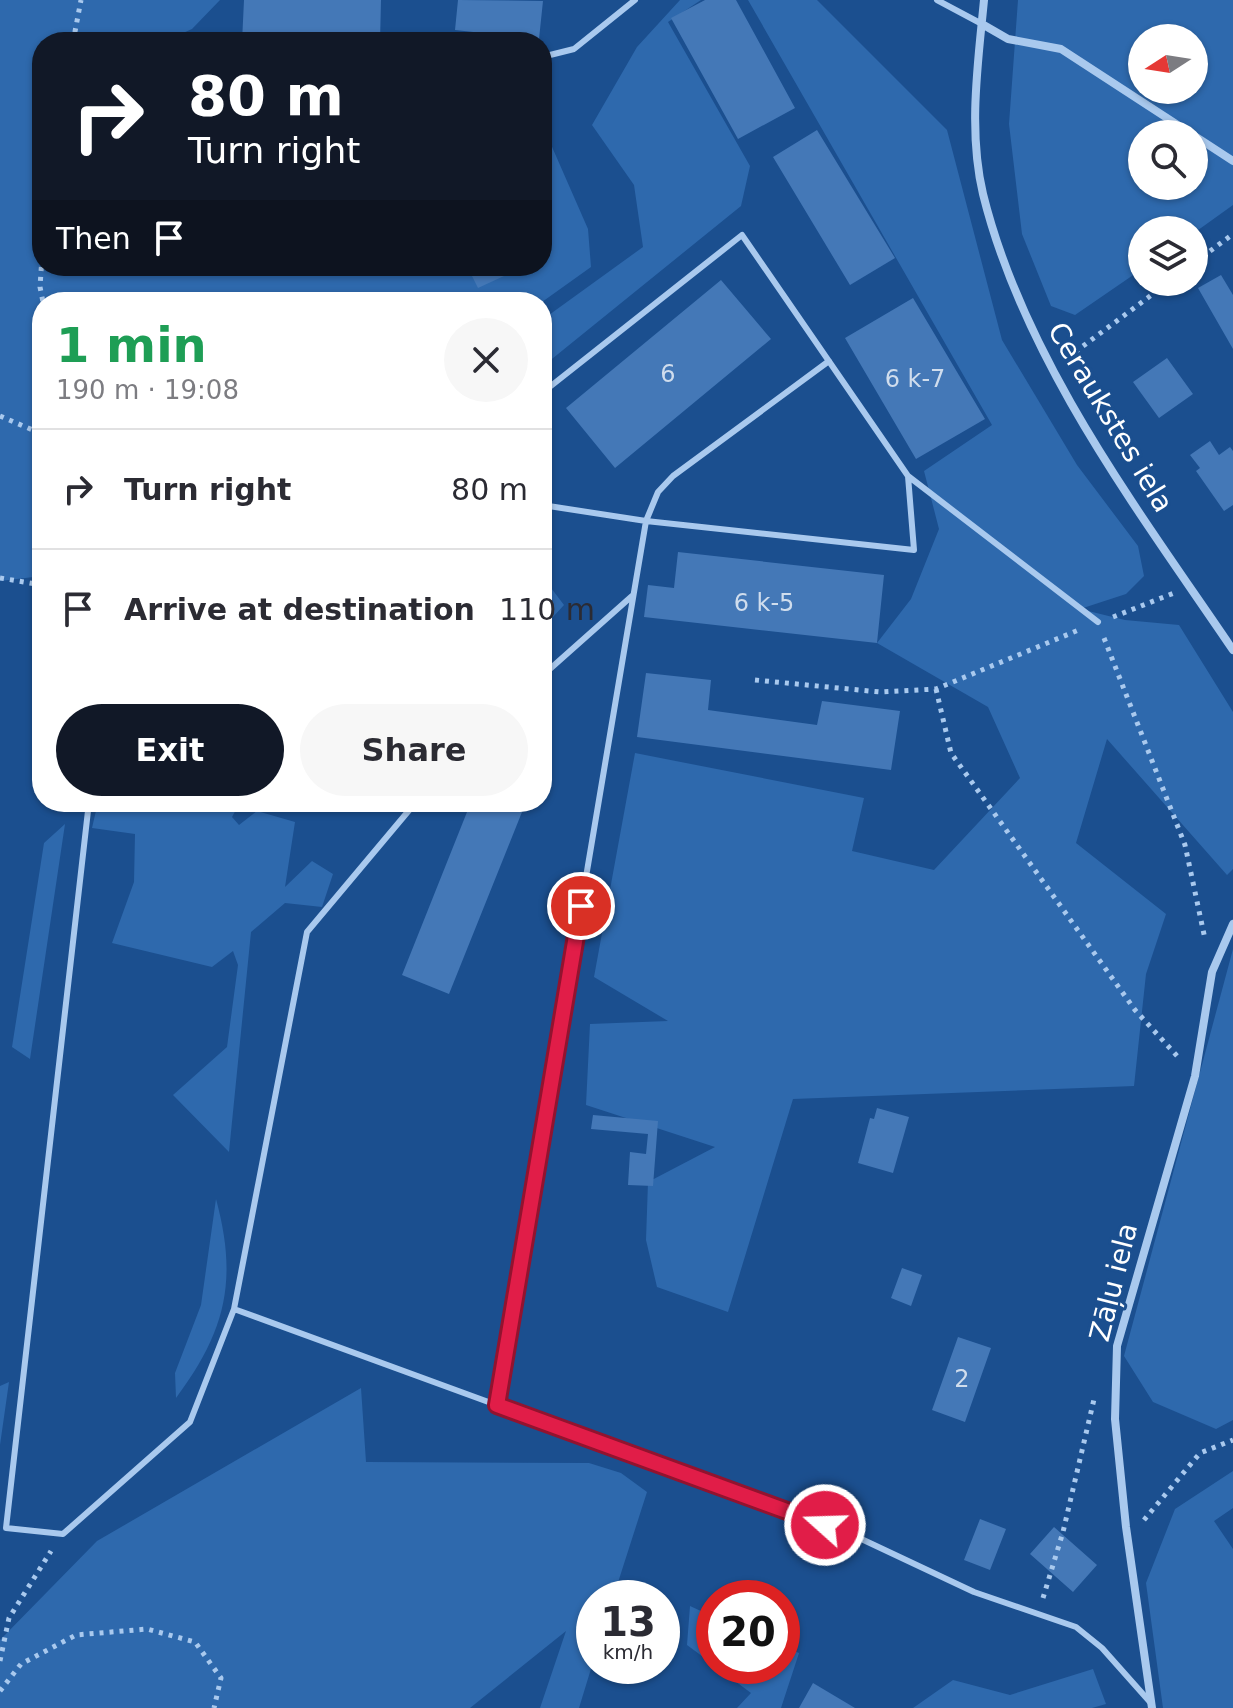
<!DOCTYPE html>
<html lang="en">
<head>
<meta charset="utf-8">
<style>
	:root { --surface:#fff; --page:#f7f7f7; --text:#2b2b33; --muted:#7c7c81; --line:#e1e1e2; --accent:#111827 }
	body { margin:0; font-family:"DejaVu Sans",sans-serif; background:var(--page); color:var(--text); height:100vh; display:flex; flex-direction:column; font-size:30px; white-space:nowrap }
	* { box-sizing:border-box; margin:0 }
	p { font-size:26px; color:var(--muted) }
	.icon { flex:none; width:44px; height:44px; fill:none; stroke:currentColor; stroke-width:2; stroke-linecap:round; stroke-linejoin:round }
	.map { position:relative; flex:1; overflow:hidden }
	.details { position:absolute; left:32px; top:292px; width:520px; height:520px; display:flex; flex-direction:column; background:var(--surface); border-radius:32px; box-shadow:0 2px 6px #0004 }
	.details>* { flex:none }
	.hud { position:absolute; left:32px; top:32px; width:520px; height:244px; border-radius:32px; box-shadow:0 2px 6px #0004; background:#111827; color:#fff; overflow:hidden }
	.needle { width:52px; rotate:258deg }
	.fabs { position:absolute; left:1128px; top:24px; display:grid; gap:16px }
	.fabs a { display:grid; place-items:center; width:80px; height:80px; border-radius:50%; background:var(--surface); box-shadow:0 2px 6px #0004; font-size:40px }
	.speed { position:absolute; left:576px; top:1580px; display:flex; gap:16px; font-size:40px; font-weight:700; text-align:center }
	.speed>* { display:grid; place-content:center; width:104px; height:104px; border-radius:50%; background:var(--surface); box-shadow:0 2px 6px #0004; line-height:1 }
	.speed small { font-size:20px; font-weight:400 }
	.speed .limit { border:12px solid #d22; background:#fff; color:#111 }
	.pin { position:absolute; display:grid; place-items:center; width:68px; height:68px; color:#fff; margin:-34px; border:4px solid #fff; border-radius:50%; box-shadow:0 2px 8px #0007 }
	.me { position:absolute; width:88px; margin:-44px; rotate:290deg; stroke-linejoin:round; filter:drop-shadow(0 0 6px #0008) }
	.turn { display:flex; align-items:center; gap:28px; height:168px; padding:0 24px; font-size:36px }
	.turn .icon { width:104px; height:104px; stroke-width:2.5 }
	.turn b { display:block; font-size:56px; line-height:68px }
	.then { display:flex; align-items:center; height:76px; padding:0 24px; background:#0003; gap:16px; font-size:30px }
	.round { display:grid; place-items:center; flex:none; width:84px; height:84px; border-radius:42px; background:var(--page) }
	.headline { display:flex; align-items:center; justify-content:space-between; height:136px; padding:0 24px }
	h1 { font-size:48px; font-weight:600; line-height:60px; color:#1e9e55 }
	.action { display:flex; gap:16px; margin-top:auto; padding:16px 24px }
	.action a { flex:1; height:92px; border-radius:48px; background:var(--accent); color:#fff; font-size:32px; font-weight:600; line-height:92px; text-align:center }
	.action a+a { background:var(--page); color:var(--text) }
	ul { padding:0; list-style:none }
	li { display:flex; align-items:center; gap:24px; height:120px; padding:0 24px; border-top:2px solid var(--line) }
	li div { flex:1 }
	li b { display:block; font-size:30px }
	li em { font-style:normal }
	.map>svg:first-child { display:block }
	.green { fill:#2e69ad; fill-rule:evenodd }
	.building { fill:#4478b7 }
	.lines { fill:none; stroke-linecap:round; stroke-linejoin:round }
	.path { stroke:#a9c9ee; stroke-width:5; stroke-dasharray:4 6; stroke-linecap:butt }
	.lane { stroke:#a9c9ee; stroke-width:6 }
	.street { stroke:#a9c9ee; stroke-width:8 }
	.route-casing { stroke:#92132f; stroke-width:20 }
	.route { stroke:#e11d48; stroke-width:14 }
	.labels { text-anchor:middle; stroke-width:6; stroke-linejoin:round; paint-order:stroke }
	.number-label { font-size:24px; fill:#d0dded }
	.street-label { font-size:28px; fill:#fff; stroke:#1b4f8f }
</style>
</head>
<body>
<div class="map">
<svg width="1233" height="1708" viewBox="0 0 1233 1708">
	<rect width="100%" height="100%" fill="#1b4f8f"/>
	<path class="green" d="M 0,0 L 220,0 L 192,29 L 163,42 L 42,42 L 42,266 L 542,266 L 542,132 L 549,140 L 588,229 L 591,267 L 542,302 L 42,302 L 42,576 L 0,581 Z
		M 680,0 L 701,0 L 668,22 L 750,166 L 741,206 L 542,367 L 542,320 L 643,247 L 634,185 L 592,125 L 637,47 Z
		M 748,0 L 817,0 L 947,130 L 1002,340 L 1077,465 L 1138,546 L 1144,576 L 1126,594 L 1080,609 L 1125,620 L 1179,625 L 1233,712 L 1233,869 L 1227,875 L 1107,739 L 1076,843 L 1166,914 L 1146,974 L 1134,1086 L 793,1099 L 728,1312 L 657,1287 L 646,1240 L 648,1182 L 715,1147 L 586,1105 L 590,1024 L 668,1021 L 594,977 L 635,753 L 864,798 L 852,851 L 934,870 L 1020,778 L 988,707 L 877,643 L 911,599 L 939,529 L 924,471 L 992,425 Z
		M 1018,0 L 1233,0 L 1233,205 L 1194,233 L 1142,230 L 1142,269 L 1075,315 L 1051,306 L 1022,234 L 1009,124 ZM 1142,38 L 1194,38 L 1194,90 L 1142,90 ZM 1142,134 L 1194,134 L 1194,186 L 1142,186 Z
		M 542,576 L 564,605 L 542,629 Z
		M 98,802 L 240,802 L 232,817 L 239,825 L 257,811 L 295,822 L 285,887 L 312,861 L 333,874 L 322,907 L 285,903 L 251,932 L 229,1152 L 173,1095 L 227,1047 L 238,965 L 233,951 L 212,967 L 112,943 L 134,882 L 135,834 L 92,828 Z
		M 65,824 L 30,1059 L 12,1047 L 44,843 Z
		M 1233,949 L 1233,1420 L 1216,1429 L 1153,1402 L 1124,1356 Z
		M 216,1199 C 238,1280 226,1331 176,1398 L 175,1373 L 201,1305 Z
		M 9,1382 L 0,1445 L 0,1386 Z
		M 361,1388 L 366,1462 L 589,1463 L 621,1473 L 647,1492 L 613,1598 L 594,1598 L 594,1659 L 579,1708 L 540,1708 L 566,1631 L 470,1708 L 0,1708 L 0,1640 L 97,1541 Z
		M 1233,1471 L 1233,1508 L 1214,1521 L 1233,1549 L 1233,1708 L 1163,1708 L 1146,1583 L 1175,1509 Z
		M 690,1606 L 714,1617 L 714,1665 L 687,1645 Z
		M 782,1646 L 799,1653 L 781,1708 L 737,1708 L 751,1693 L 715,1666 L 782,1666 Z
		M 1093,1669 L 1106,1704 L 1092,1708 L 913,1708 L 953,1680 L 1010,1695 Z"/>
	<path class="building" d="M 244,0 L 381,0 L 380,42 L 242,42 Z
		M 458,0 L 543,1 L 539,39 L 455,30 Z
		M 705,0 L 736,0 L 795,108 L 738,139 L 671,18 Z
		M 817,130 L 895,258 L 850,285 L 773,157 Z
		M 467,266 L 499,266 L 504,276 L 478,288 Z
		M 1221,275 L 1233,295 L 1233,349 L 1198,288 Z
		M 721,280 L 771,339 L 615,468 L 566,408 Z
		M 913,298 L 985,419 L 916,459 L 845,338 Z
		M 1167,358 L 1193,394 L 1159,418 L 1133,382 Z
		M 1210,441 L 1219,455 L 1230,447 L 1233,451 L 1233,505 L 1224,511 L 1196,471 L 1200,468 L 1190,455 Z
		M 678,552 L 884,575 L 877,643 L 644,617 L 648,585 L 674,588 Z
		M 646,673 L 711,680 L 708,710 L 817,725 L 822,701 L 900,711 L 891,770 L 637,737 Z
		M 471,802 L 526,802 L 449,994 L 402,975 Z
		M 877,1108 L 909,1117 L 893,1173 L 858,1163 L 870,1118 L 874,1119 Z
		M 593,1115 L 658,1121 L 653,1186 L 628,1185 L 630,1152 L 646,1154 L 648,1134 L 591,1129 Z
		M 902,1268 L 922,1275 L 911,1306 L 891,1298 Z
		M 958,1337 L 991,1348 L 965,1422 L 932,1410 Z
		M 980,1519 L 1006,1529 L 990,1570 L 964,1560 Z
		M 1054,1527 L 1097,1565 L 1073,1592 L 1030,1554 Z
		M 813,1683 L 855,1708 L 799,1708 Z"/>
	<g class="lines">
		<path class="path" d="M 73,42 L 81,0
			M 42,257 L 40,287 L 43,302
			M 1194,263 L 1233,234
			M 1067,358 L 1169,282
			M 0,416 L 42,434
			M 0,578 L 42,585
			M 1113,617 L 1174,593
			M 1104,638 L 1185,845 L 1205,939
			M 755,680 L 880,692 L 936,689 L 1081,629
			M 936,689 L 951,753 L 1135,1010 L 1178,1057
			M 1144,1520 L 1200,1453 L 1233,1440
			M 1043,1598 L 1063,1532 L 1095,1395
			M 0,1661 L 9,1618 L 51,1551
			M 0,1691 L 21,1664 L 76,1635 L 147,1629 L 195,1642 L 221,1678 L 214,1708"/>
		<path class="lane" d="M 937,0 L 982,24
			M 542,57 L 574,49 L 635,0
			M 908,476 L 1098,622
			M 542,505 L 646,521 L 658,492 L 673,476 L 829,361
			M 542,676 L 632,596
			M 89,802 L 6,1528 L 63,1534 L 190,1422 L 234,1309
			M 416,802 L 307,932 L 234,1309 L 855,1536 L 974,1592 L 1076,1627 L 1102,1648 L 1150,1702
			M 497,1405 L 646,521 L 914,550 L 908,476 L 742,235 L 542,393"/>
		<path class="street" d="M 984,0 C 978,63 968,131 983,194 C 1024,360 1138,510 1233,650
			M 982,24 L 1008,39 L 1061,49 L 1233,161
			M 1152,1708 L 1126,1527 L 1115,1419 L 1117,1346 L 1195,1076 L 1212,972 L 1233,924"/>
	</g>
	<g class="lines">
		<defs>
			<path id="route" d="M 581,906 L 497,1405 L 825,1525"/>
		</defs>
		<use href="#route" class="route-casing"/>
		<use href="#route" class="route"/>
	</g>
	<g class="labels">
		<g class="number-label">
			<text x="668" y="382">6</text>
			<text x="915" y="387">6 k-7</text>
			<text x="764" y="611">6 k-5</text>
			<text x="962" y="1387">2</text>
		</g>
		<g class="street-label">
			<text transform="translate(1111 417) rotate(59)" y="10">Ceraukstes iela</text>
			<text transform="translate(1113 1282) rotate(-76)" y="10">Zāļu iela</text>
		</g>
	</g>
</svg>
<div class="fabs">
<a><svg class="needle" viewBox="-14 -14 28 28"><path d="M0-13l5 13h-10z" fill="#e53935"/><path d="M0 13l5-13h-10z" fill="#7c7c81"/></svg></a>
<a><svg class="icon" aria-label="search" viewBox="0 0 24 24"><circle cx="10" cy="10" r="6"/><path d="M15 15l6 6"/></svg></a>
<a><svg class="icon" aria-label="layers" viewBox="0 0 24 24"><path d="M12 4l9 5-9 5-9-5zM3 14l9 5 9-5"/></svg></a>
</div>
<div class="speed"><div>13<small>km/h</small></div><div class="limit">20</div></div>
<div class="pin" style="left:581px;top:906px;background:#d93025"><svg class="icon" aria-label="arrive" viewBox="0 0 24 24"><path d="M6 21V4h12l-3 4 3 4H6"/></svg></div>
<svg class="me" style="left:825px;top:1525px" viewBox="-20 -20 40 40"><circle r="17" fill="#e11d48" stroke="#fff" stroke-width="3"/><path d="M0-11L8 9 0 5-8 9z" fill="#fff"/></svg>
<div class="hud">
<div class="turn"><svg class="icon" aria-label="right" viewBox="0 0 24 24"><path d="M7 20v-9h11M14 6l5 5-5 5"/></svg><div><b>80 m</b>Turn right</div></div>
<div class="then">Then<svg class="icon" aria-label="arrive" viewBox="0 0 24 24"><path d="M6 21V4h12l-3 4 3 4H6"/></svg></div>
</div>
<section class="details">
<div class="headline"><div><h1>1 min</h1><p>190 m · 19:08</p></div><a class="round"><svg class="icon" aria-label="close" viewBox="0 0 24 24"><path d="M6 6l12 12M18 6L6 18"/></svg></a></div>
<ul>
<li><svg class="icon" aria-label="right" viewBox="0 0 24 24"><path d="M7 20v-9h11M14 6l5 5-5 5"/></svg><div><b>Turn right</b></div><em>80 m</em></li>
<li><svg class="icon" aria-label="arrive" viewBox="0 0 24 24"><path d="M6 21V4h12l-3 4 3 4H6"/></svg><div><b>Arrive at destination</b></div><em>110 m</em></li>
</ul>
<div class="action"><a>Exit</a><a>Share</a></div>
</section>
</div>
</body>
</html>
